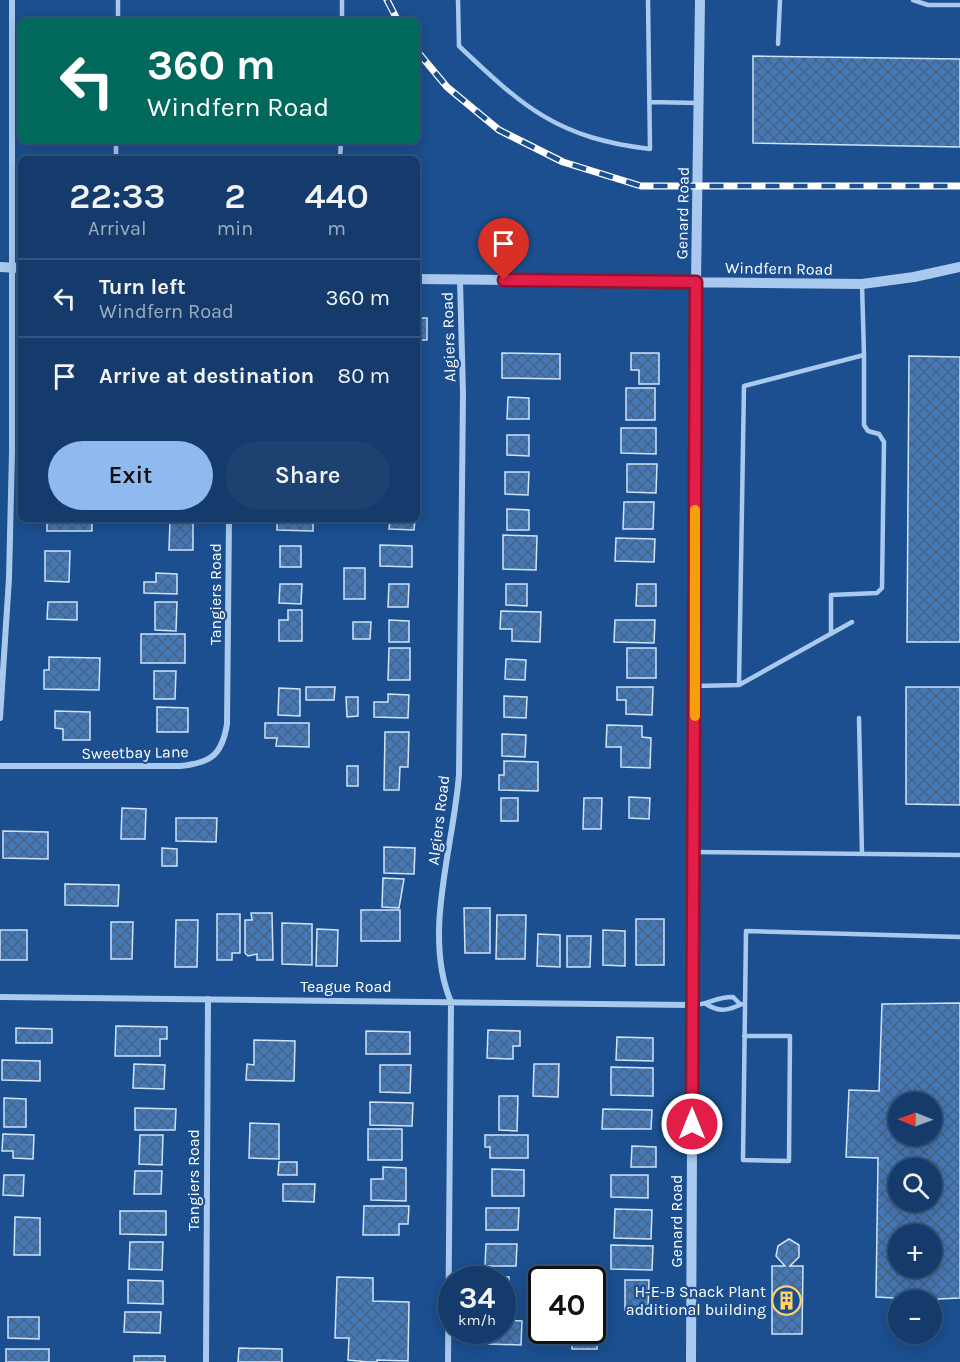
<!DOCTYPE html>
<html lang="en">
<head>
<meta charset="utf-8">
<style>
	:root { --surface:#143b6b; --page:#1d4271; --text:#f1f3f6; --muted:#9dadc1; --line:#33557e; --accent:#90b9f0 }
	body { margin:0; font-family:Karla,sans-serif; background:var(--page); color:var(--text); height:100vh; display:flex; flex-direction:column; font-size:22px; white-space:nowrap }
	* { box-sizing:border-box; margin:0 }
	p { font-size:20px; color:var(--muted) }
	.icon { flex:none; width:33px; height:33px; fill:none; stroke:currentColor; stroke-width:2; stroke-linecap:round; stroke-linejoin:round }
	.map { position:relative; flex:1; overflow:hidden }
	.panel { position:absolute; left:18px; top:156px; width:402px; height:366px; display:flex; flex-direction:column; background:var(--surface); border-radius:9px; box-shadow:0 3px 15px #0003,0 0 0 2px var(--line) }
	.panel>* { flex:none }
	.hud { position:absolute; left:18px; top:18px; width:402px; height:126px; border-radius:9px; box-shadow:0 3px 15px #0003,0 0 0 2px var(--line); background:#00695c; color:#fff; overflow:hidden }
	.needle { width:39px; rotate:271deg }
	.fabs { position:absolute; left:888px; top:1092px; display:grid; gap:12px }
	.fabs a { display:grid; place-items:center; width:54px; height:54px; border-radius:50%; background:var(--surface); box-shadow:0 3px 15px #0003,0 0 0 2px var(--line); font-size:30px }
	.speed { position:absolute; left:438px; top:1266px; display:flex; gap:12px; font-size:30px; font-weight:700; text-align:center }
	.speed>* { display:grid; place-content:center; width:78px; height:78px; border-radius:50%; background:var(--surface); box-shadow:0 3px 15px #0003,0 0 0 2px var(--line); line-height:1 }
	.speed small { font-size:15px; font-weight:400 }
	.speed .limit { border:3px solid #111; border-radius:9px; background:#fff; color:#111 }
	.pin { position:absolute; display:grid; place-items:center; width:51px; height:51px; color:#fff; margin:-62px -26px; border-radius:50% 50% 50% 0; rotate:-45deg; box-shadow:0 0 6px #0007 }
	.pin .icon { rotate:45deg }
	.me { position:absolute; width:66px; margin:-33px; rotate:0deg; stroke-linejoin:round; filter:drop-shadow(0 0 4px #0008) }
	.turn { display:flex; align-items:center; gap:21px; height:126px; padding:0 30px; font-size:27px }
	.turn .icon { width:78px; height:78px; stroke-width:2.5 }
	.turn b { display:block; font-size:42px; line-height:51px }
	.eta { display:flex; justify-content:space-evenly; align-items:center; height:102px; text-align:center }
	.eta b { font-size:36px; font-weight:600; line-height:42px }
	.action { display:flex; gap:12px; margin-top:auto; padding:12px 30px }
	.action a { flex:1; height:69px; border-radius:36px; background:var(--accent); color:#111; font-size:24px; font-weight:600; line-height:69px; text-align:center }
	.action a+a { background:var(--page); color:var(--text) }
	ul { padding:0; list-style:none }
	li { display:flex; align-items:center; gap:18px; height:78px; padding:0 30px; border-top:2px solid var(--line) }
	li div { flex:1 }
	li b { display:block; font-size:22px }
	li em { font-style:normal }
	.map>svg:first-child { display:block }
	.building { fill:url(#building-cross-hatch); stroke:#cfe3fa; stroke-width:1.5; fill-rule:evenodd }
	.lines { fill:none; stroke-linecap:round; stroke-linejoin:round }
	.service { stroke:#a9c9ee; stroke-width:4.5 }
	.minor { stroke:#a9c9ee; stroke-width:6 }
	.tertiary { stroke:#a9c9ee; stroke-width:10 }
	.rail-casing { stroke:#fff; stroke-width:7 }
	.rail { stroke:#1b4f8f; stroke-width:4.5; stroke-dasharray:14; stroke-linecap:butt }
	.route-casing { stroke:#92132f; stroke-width:15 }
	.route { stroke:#e11d48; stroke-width:10 }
	.slow { stroke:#f59e0b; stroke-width:10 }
	.labels { text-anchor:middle; stroke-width:4.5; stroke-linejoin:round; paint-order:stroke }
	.street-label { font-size:16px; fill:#fff; stroke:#1b4f8f }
	.poi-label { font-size:16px; fill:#fff; stroke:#1b4f8f; text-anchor:end }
</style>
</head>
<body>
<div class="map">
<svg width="960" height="1362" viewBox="0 0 960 1362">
	<defs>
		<pattern id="building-cross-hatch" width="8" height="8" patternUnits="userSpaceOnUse" patternTransform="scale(1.5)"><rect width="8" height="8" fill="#4478b7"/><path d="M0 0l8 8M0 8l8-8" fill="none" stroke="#486282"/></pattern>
	</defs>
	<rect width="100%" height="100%" fill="#1b4f8f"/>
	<path class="building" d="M 753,56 L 960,59 L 960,147 L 753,143 Z
		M 417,318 L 427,318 L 427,340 L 417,340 Z
		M 502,353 L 560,354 L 560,379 L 502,378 Z
		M 631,353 L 659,353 L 659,384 L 639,384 L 639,370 L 631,370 Z
		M 909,356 L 960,357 L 960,642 L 907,642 Z
		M 626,388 L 655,388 L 655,420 L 626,420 Z
		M 508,397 L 529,398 L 529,419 L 507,419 Z
		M 621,428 L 656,428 L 656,454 L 621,453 Z
		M 507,435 L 529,435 L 529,456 L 507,455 Z
		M 627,464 L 657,464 L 656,493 L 627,492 Z
		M 505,472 L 529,472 L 528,495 L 505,494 Z
		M 624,502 L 654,502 L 653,529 L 623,529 Z
		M 507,509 L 529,510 L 529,530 L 507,530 Z
		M 47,519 L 92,519 L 92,531 L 47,531 Z
		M 277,519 L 313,519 L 313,531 L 277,530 Z
		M 390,519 L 415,519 L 414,530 L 389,529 Z
		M 170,520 L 193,520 L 193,550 L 169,550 Z
		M 503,535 L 537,536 L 536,570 L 503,569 Z
		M 616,538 L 655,539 L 654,562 L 615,561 Z
		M 380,545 L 412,546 L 412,567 L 380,566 Z
		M 280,546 L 301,546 L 301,567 L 280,567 Z
		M 45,551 L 70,551 L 69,582 L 45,581 Z
		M 344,568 L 365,568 L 365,599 L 344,599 Z
		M 156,573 L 177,574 L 177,594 L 144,593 L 144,582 L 156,582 Z
		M 280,584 L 302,584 L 301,604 L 279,603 Z
		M 389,584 L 409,584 L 408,607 L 388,607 Z
		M 506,584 L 527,584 L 527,606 L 506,605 Z
		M 637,584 L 656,584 L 656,606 L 636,606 Z
		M 48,602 L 77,602 L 77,620 L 47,619 Z
		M 155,602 L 177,602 L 176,631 L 155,630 Z
		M 288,610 L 302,610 L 302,641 L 279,641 L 279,620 L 288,620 Z
		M 501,611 L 541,612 L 540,642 L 512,641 L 512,629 L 500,629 Z
		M 389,620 L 409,621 L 409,642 L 389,642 Z
		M 615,620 L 655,620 L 654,643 L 614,642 Z
		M 353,622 L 371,622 L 370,639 L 353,639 Z
		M 141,634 L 185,634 L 185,663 L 141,663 Z
		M 389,648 L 410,648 L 410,680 L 388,680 Z
		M 627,648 L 656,648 L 656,678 L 627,678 Z
		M 49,657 L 100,658 L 99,690 L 44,689 L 44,670 L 49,670 Z
		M 506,659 L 526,660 L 525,680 L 505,679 Z
		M 154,671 L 176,671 L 175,699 L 154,699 Z
		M 306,687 L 335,687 L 334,700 L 306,700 Z
		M 617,687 L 653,687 L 652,715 L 626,714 L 626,700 L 617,700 Z
		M 906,687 L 960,687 L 960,805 L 906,804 Z
		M 279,688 L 300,689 L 300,716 L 278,715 Z
		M 388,694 L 409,695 L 408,718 L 374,717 L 374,702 L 388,702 Z
		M 504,696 L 527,697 L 526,718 L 504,717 Z
		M 346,697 L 358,697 L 358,716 L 347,717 Z
		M 157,707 L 188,708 L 188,732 L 157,732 Z
		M 55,711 L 90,712 L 90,740 L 63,740 L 63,729 L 55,728 Z
		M 265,723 L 309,723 L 309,747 L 276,746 L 277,738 L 265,738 Z
		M 607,725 L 642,726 L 642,737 L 651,738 L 650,768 L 621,767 L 621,747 L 606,747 Z
		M 385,732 L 409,732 L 408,767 L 400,767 L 399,790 L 384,790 Z
		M 502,734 L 526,735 L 525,757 L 502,756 Z
		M 504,761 L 538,762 L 538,791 L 499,790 L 499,775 L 504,775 Z
		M 347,766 L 358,766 L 358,786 L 347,786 Z
		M 629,797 L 650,798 L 649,819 L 629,818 Z
		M 501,798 L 518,798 L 518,821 L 501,821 Z
		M 584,798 L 602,798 L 601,829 L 583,829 Z
		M 122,808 L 146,809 L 145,839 L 121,839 Z
		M 176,818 L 217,818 L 216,842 L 176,841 Z
		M 3,831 L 48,832 L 48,859 L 3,858 Z
		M 384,847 L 415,848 L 414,874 L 384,873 Z
		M 162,848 L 177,849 L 177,866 L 162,866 Z
		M 383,878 L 404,879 L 399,908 L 382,907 Z
		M 65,884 L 119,885 L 118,906 L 65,905 Z
		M 464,908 L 490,908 L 490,953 L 465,953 Z
		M 361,910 L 400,910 L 400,941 L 361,941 Z
		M 251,913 L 272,913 L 273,960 L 257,960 L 257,954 L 248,956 L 245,953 L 245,920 L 252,920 Z
		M 217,914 L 240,914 L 240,953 L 232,953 L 232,960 L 217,960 Z
		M 497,915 L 526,915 L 525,959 L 496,959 Z
		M 636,919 L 664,919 L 664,965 L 636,965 Z
		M 176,920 L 198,920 L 197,967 L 175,967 Z
		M 111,922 L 133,922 L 132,959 L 111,959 Z
		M 282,923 L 312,924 L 312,965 L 282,964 Z
		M 317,929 L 338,930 L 337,966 L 316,966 Z
		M 0,930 L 27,930 L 27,960 L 0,960 Z
		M 603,930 L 625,931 L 625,966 L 603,965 Z
		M 538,934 L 560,935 L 560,967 L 537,966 Z
		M 567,936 L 591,936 L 590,967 L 567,967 Z
		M 960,1003 L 960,1298 L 938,1299 L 937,1321 L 932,1321 L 932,1300 L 876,1297 L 878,1158 L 846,1157 L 849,1090 L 879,1091 L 882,1004 ZM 898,1102 L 932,1102 L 932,1136 L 898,1136 ZM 898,1168 L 932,1168 L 932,1202 L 898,1202 ZM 898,1234 L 932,1234 L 932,1268 L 898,1268 Z
		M 116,1026 L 167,1027 L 167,1039 L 160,1039 L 160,1056 L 115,1056 Z
		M 16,1028 L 52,1029 L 52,1043 L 16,1043 Z
		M 488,1030 L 520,1031 L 520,1046 L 513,1046 L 513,1059 L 487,1058 Z
		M 366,1031 L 410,1032 L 410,1054 L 366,1054 Z
		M 617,1037 L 653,1038 L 653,1061 L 616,1060 Z
		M 254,1040 L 295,1041 L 294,1081 L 246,1080 L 247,1064 L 254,1065 Z
		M 2,1060 L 40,1061 L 40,1081 L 2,1080 Z
		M 134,1064 L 165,1065 L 164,1089 L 133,1088 Z
		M 534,1064 L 559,1064 L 558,1097 L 533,1096 Z
		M 380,1065 L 411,1065 L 410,1093 L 380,1092 Z
		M 611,1067 L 653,1068 L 653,1096 L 611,1095 Z
		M 499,1096 L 518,1096 L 517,1131 L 499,1130 Z
		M 4,1098 L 26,1099 L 26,1127 L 4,1127 Z
		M 370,1102 L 413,1103 L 412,1126 L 370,1125 Z
		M 135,1108 L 176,1109 L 175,1130 L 135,1130 Z
		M 603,1109 L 652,1110 L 651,1129 L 602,1129 Z
		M 250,1123 L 279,1124 L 279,1159 L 249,1158 Z
		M 368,1129 L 402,1129 L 402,1160 L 368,1160 Z
		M 3,1134 L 34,1135 L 33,1159 L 13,1158 L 13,1151 L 2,1151 Z
		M 140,1135 L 163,1135 L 162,1165 L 139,1164 Z
		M 485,1135 L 528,1135 L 528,1158 L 490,1158 L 490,1147 L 485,1147 Z
		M 632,1146 L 656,1147 L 656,1167 L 631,1167 Z
		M 279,1162 L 297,1162 L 297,1175 L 278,1175 Z
		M 383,1167 L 406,1168 L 406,1201 L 371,1200 L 371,1179 L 383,1179 Z
		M 492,1169 L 524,1170 L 524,1196 L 492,1196 Z
		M 135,1171 L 162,1171 L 161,1194 L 134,1194 Z
		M 4,1175 L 24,1175 L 23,1196 L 3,1195 Z
		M 611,1175 L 648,1175 L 648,1198 L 611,1197 Z
		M 283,1184 L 315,1184 L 314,1202 L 283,1201 Z
		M 364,1206 L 409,1206 L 408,1224 L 399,1224 L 399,1235 L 363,1235 Z
		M 486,1208 L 519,1208 L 518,1230 L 486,1230 Z
		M 615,1209 L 652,1210 L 651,1239 L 614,1238 Z
		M 120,1211 L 166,1211 L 166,1235 L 120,1234 Z
		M 15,1217 L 40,1218 L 40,1255 L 14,1255 Z
		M 789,1239 L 799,1245 L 799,1257 L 790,1266 L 803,1266 L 802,1334 L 772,1334 L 772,1266 L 785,1266 L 776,1256 L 778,1246 Z
		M 130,1242 L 163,1242 L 162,1270 L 129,1269 Z
		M 486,1244 L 517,1244 L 516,1266 L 485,1266 Z
		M 611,1245 L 653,1246 L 652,1270 L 611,1269 Z
		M 488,1276 L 509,1277 L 508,1309 L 502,1309 L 502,1280 L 488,1280 Z
		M 337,1277 L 373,1278 L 373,1301 L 409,1302 L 408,1361 L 377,1360 L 377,1362 L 368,1362 L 348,1360 L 349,1338 L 335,1338 Z
		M 128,1280 L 163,1281 L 163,1304 L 128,1303 Z
		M 625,1280 L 649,1280 L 648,1310 L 625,1310 Z
		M 125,1312 L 161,1312 L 160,1333 L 124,1332 Z
		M 8,1317 L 39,1317 L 39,1339 L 8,1338 Z
		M 502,1320 L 522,1321 L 521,1345 L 489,1344 L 489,1330 L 502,1330 Z
		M 572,1332 L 598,1332 L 597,1349 L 572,1349 Z
		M 239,1348 L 282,1349 L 282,1362 L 238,1362 Z
		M 6,1349 L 49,1349 L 49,1362 L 6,1362 Z
		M 134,1356 L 165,1356 L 165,1362 L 134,1362 Z"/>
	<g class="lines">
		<path class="service" d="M 458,0 L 459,46 C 524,108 558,138 650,149 L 648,0
			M 913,0 L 928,5 L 960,5
			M 118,21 L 118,0
			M 342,21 L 342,0
			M 778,44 L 780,0
			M 649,102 L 698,103
			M 116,159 L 116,141
			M 340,159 L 341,141
			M 831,634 L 831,595 L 877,593 L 882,588 L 884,442 L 879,434 L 868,431 L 864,425 L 864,355
			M 739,685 L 744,386 L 864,355 L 862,284
			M 695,686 L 739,685 L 852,622
			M 859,718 L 862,854
			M 693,852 L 960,855
			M 706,1004 C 720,1013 729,1010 742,1004
			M 694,1005 C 710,1004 715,997 733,997 L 740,1004
			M 744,1036 L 790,1036 L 789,1161 L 743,1160 L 746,931 L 960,937"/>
		<path class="minor" d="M 0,718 L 9,578 L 12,452 L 12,0
			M 0,766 L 180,766 C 211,763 222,755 227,724 L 229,519
			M 0,997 L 691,1005
			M 206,1362 L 208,999
			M 448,1362 L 451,1002 C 422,934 454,846 459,774 L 463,393 L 460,280"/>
		<path class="tertiary" d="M 0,267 L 21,268
			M 417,279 L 862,284 L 914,277 L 960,267
			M 691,1362 L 696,282 L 700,0"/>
		<defs>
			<path id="rail" d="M 387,0 L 398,21
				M 417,51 L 447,87 L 499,130 L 563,162 L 641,186 L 960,186"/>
		</defs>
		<use href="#rail" class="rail-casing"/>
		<use href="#rail" class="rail"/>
	</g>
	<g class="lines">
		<defs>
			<path id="route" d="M 504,280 L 696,282 L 692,1124"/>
		</defs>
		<use href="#route" class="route-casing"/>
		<use href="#route" class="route"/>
		<path class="slow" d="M 695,716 L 695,510"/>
	</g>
	<defs>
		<symbol id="building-ring" viewBox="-11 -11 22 22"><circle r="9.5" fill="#1b4f8f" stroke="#ffd166" stroke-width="1.5"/><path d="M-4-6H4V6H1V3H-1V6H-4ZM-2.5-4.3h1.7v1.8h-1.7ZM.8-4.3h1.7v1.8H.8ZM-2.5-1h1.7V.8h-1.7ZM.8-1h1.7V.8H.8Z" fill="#ffd166"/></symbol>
	</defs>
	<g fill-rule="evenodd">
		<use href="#building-ring" x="770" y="1284" width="33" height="33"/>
	</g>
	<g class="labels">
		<g class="street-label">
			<text transform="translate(682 213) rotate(-89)" y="6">Genard Road</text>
			<text transform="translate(779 268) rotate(1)" y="6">Windfern Road</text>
			<text transform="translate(448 337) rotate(-92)" y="6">Algiers Road</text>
			<text transform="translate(215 594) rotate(-90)" y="6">Tangiers Road</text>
			<text transform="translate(135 752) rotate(-1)" y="6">Sweetbay Lane</text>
			<text transform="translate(438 820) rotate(-83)" y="6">Algiers Road</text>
			<text x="346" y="992">Teague Road</text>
			<text transform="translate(193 1180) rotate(-90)" y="6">Tangiers Road</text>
			<text transform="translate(676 1221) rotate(-90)" y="6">Genard Road</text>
		</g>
		<g class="poi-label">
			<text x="766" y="1297">H-E-B Snack Plant<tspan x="766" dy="18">additional building</tspan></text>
		</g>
	</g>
</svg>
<div class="fabs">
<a><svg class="needle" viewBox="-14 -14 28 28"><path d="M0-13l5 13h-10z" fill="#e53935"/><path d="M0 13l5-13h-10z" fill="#9dadc1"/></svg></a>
<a><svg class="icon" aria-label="search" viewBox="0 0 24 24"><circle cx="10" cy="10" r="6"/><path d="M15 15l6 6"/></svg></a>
<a>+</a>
<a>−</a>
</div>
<div class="speed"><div>34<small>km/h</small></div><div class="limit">40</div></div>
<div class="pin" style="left:504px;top:280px;background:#d93025"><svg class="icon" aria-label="arrive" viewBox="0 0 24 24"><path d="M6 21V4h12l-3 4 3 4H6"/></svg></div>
<svg class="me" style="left:692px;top:1124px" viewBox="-20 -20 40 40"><circle r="17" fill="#e11d48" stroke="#fff" stroke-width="3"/><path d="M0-11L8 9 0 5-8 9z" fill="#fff"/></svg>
<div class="hud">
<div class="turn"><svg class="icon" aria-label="left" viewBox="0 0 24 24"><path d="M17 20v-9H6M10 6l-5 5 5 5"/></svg><div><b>360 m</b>Windfern Road</div></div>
</div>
<section class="panel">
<div class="eta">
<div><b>22:33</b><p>Arrival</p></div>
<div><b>2</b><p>min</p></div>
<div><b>440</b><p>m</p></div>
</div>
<ul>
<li><svg class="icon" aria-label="left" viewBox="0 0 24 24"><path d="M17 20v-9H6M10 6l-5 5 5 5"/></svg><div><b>Turn left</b><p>Windfern Road</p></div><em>360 m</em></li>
<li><svg class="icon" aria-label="arrive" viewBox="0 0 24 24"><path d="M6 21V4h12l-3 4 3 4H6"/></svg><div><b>Arrive at destination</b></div><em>80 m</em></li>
</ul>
<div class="action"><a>Exit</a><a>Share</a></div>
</section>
</div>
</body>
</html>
